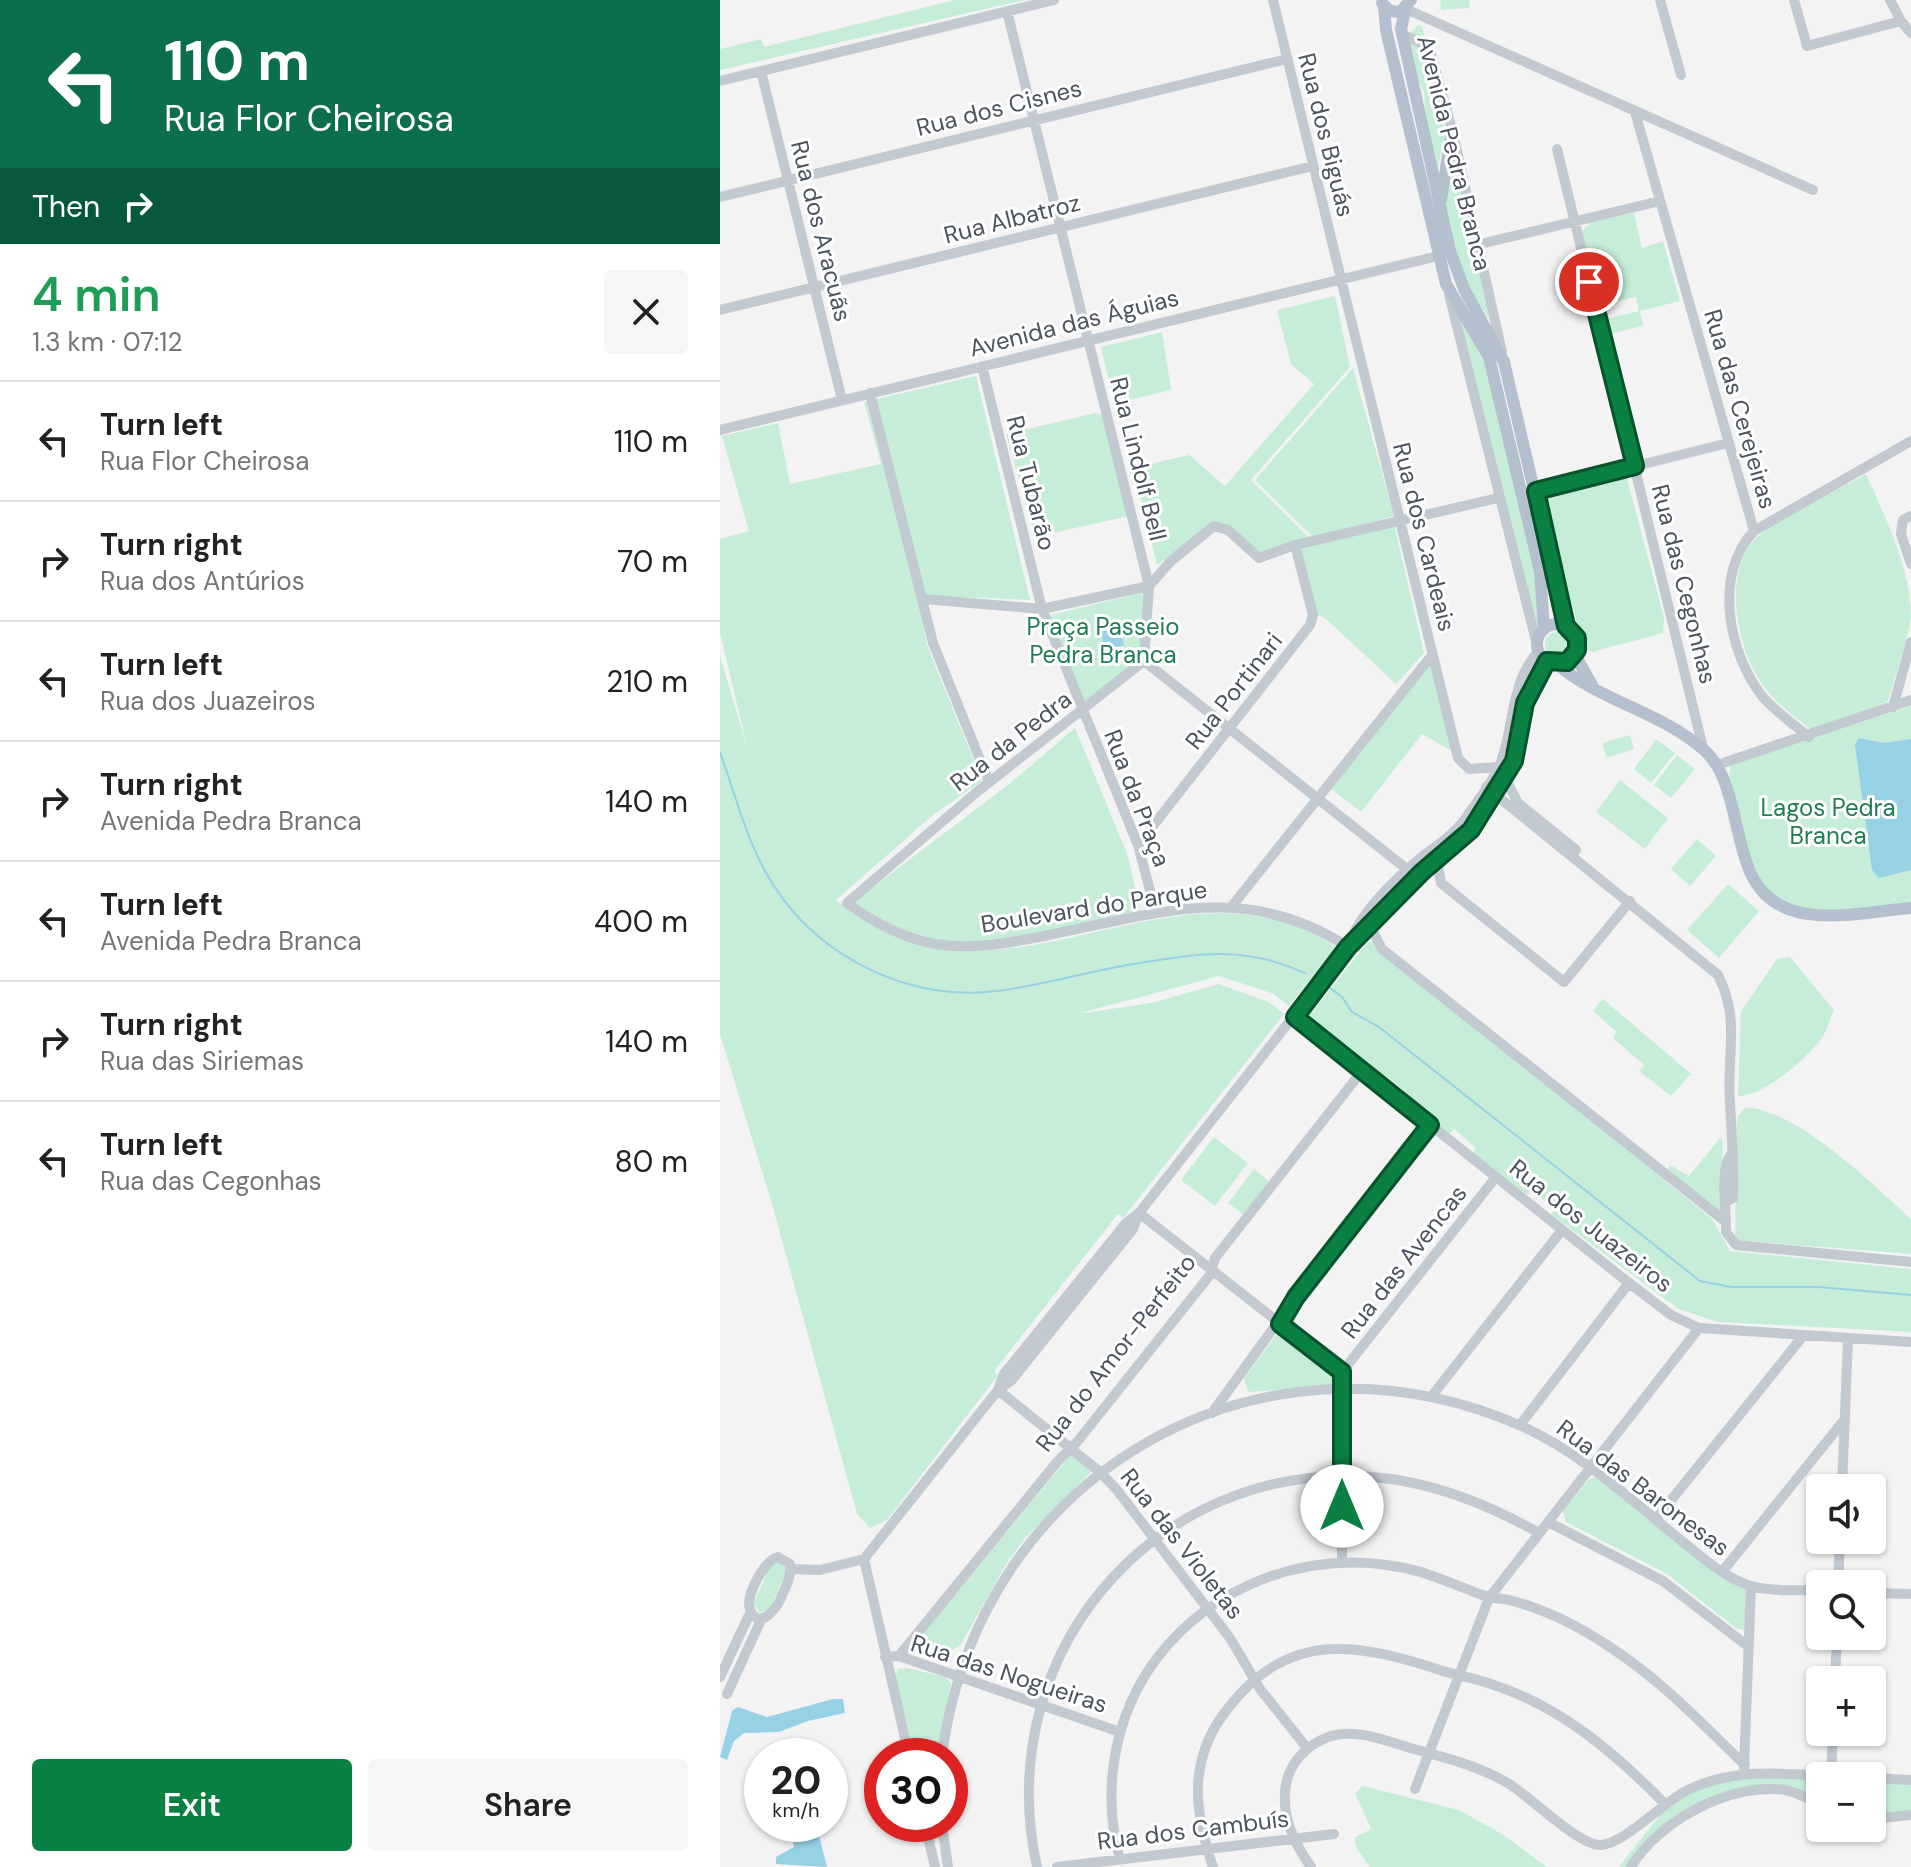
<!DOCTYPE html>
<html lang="en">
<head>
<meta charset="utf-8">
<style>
	:root { --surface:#fff; --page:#f6f6f6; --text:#222; --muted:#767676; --line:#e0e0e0; --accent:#0b8043 }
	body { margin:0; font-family:"DM Sans",sans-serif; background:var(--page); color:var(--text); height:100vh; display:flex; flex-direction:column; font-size:30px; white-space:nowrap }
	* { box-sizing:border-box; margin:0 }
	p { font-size:26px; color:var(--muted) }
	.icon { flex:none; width:44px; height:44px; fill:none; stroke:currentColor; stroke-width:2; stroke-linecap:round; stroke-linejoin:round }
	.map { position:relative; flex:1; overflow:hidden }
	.side { display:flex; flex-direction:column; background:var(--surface); width:720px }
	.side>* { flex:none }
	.banner { background:#0b6e4f; color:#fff; overflow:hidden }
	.tools { position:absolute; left:1086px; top:1474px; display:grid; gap:16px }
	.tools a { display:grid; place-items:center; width:80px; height:80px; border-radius:8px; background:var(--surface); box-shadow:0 2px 6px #0004; font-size:40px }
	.speed { position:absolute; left:24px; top:1738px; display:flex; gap:16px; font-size:40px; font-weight:700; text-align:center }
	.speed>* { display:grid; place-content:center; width:104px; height:104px; border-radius:50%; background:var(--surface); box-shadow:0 2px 6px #0004; line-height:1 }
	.speed small { font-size:20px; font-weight:400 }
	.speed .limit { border:12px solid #d22; background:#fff; color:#111 }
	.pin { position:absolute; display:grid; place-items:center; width:68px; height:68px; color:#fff; margin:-34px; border:4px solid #fff; border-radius:50%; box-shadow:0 2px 8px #0007 }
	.me { position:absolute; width:88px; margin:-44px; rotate:0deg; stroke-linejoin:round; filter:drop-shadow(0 0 6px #0008) }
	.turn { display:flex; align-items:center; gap:28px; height:168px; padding:0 32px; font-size:36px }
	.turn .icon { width:104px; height:104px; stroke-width:2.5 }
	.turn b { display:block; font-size:56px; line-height:68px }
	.then { display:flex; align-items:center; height:76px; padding:0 32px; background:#0003; gap:16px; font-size:30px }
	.round { display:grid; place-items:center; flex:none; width:84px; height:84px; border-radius:8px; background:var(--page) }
	.head { display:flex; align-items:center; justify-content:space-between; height:136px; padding:0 32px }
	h1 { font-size:48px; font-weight:600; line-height:60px; color:#1e9e55 }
	.button { display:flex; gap:16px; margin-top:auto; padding:16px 32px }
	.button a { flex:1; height:92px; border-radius:8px; background:var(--accent); color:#fff; font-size:32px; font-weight:600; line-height:92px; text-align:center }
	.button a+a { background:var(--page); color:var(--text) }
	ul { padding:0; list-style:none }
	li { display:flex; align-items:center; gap:24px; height:120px; padding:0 32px; border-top:2px solid var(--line) }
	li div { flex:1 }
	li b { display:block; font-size:30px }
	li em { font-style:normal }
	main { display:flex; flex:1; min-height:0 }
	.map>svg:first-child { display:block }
	.green { fill:#c6edd8 }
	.water { fill:#97d1e6 }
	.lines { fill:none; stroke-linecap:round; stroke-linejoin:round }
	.stream { stroke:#97d1e6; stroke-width:2 }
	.minor { stroke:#c2c9d0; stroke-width:10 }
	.major { stroke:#b5c0ce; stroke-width:12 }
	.route-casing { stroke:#07532c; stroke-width:20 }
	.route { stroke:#0b8043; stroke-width:14 }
	.labels { text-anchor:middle; stroke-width:6; stroke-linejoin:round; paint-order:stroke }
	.street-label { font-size:24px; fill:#4c545f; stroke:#fff }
	.park-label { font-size:24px; fill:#207c54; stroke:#fff }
</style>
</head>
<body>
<main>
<section class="side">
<div class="banner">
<div class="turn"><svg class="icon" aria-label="left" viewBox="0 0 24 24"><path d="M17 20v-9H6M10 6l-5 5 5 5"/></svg><div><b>110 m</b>Rua Flor Cheirosa</div></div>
<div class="then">Then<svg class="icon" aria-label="right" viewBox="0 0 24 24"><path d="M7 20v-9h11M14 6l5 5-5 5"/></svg></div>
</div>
<div class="head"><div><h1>4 min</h1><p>1.3 km · 07:12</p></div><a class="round"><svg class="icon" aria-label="close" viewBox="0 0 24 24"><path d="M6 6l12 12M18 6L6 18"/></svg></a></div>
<ul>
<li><svg class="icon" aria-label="left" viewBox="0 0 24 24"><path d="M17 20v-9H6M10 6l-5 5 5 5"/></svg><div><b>Turn left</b><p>Rua Flor Cheirosa</p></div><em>110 m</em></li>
<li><svg class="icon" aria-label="right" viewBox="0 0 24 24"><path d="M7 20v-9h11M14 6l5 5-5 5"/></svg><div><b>Turn right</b><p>Rua dos Antúrios</p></div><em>70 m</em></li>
<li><svg class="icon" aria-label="left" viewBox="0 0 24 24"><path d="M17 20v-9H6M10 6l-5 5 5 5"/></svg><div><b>Turn left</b><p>Rua dos Juazeiros</p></div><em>210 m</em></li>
<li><svg class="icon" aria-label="right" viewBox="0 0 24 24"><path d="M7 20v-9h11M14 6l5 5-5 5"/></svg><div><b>Turn right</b><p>Avenida Pedra Branca</p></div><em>140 m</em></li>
<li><svg class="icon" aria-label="left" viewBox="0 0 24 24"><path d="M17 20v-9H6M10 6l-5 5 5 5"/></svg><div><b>Turn left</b><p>Avenida Pedra Branca</p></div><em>400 m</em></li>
<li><svg class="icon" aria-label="right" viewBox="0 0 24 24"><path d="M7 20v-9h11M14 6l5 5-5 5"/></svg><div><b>Turn right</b><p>Rua das Siriemas</p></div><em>140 m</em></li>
<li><svg class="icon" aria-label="left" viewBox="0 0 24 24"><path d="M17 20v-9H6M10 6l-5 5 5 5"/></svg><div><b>Turn left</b><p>Rua das Cegonhas</p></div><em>80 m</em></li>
</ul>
<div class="button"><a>Exit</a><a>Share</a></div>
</section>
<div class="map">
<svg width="1191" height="1867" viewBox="0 0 1191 1867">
	<rect width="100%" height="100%" fill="#f4f3f3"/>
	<path class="green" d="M 234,0 L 305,0 L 0,70 L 0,49 L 41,39 L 44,47 Z
		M 720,0 L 749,0 L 750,8 L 721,10 Z
		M 698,25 L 702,26 L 725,132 L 718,169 L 706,124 L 704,92 L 694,71 L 688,36 Z
		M 733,155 L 771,321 C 748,292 722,237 725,199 C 727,185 730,170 733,155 Z
		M 914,213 L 922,248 L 943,241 L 960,301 L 920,311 L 923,326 L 889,334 L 885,319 L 919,311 L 916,297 L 879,306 L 862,231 L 872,222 Z
		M 615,296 L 630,367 L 531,480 L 590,539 L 540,555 L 504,525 L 437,565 L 414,468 L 469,455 L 505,486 L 594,384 L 571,364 L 557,310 Z
		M 738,312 L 764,360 L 819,588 L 821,614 L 814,629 Z
		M 442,332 L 451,390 L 394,404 L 381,347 Z
		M 633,368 L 674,516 L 593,537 L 535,480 Z
		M 256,376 L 310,600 L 197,595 L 207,645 L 262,781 L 214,814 L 116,900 C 281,1037 449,839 616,947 L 569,1006 L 554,994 L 499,976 L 357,1014 L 431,1003 L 499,984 L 549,1002 L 564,1014 L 403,1218 L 398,1214 L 274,1371 L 278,1375 L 167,1520 L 150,1528 L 137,1514 L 52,1204 L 0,1034 L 0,656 L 28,750 L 0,633 L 0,539 L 29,531 L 2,436 L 58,423 L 70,484 L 161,464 L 144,402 Z
		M 375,413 L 384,415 L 409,516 L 315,537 L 286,434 Z
		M 1146,474 C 1165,517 1191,568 1191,617 C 1187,645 1175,674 1168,702 L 1090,729 C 1076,718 1060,706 1049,693 C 1018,657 1000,577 1035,539 C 1053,520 1120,489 1146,474 Z
		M 906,475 L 944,617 L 943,633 L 872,652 L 863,649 L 826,496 Z
		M 674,524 L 704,653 L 676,684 L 605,618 L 594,614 L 576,546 Z
		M 421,593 L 425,593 L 420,659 L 364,707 L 329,620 L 331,615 Z
		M825 644a12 12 0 1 1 24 0a12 12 0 1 1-24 0Z
		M 711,663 L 732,751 L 702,734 L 641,812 L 610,788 Z
		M 1191,706 L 1191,903 C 1147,906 1069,927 1040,881 C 1029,865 1026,841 1021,823 C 1017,806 1004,780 1012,763 Z
		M 355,728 L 408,856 L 421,913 C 358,925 258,956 197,936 C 173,928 153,916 132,903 L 288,785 Z
		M 910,735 L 914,749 L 887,758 L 882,743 Z
		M 936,739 L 955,753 L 931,783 L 914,769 Z
		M 957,755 L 975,769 L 951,798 L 934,785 Z
		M 900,780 L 948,818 L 925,849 L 876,812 Z
		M 977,839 L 996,856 L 970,886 L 951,869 Z
		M 1008,884 L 1039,911 L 999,958 L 967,930 Z
		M 648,942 L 653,942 L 992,1219 L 1010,1251 L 1191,1269 L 1191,1332 L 998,1322 L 959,1309 L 942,1297 L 831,1214 L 835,1209 L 812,1191 L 807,1195 L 753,1153 L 756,1148 L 734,1129 L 729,1134 L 683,1099 L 687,1093 L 668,1078 L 663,1083 L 590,1024 L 589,1016 Z
		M 1070,957 L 1114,1010 C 1110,1019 1107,1031 1101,1039 C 1087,1059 1042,1097 1018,1096 L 1021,1011 L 1057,959 Z
		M 883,999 L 971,1074 L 951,1096 L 919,1071 L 924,1065 L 893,1038 L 897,1032 L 873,1011 Z
		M 1025,1108 C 1073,1106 1156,1187 1191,1219 L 1191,1254 L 1015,1240 L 1017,1117 Z
		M 494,1137 L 528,1163 L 495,1206 L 461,1180 Z
		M 1000,1138 L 1003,1141 L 1000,1213 L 947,1172 L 950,1165 L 969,1176 Z
		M 534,1169 L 551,1183 L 525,1216 L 508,1203 Z
		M 560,1330 L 618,1375 L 618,1385 L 528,1392 L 524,1378 Z
		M 352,1453 L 371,1472 L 305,1538 L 285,1566 L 240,1646 L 225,1654 L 201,1653 L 197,1648 L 199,1639 Z
		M 879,1476 L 998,1576 L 1027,1590 L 1025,1630 L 1017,1629 L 947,1574 L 846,1522 L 843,1511 L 869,1479 Z
		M 58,1562 L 65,1567 L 66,1573 L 50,1609 L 39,1613 L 34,1603 L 50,1566 Z
		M 187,1668 L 225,1677 L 231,1683 L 217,1756 L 195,1756 L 175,1676 L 178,1669 Z
		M 1025,1776 L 1100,1779 L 1100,1800 L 1066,1787 L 984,1803 L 908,1867 L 899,1867 L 947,1806 L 970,1792 Z
		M 1152,1782 L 1191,1784 L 1191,1812 L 1152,1815 Z
		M 643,1786 L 739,1810 L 782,1834 L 827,1867 L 650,1867 L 637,1849 L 634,1838 L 651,1829 L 635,1793 Z"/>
	<path class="water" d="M 399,626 L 404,645 L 385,650 L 380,630 Z
		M 1139,738 L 1163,743 L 1191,739 L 1191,870 L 1159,878 L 1152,870 L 1135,745 Z
		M 113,1699 L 123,1699 L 125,1713 L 88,1721 L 59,1732 L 24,1733 L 14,1741 L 7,1760 L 0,1757 L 12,1711 L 18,1707 L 47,1717 Z
		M 70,1824 L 96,1824 L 107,1867 L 56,1864 L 56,1857 L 74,1847 Z"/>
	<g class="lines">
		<path class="stream" d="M 0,752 C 14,791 25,834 45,871 C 90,953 183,1002 277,991 C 325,985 372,970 420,963 C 482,953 526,946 585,973
			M 610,988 L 622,997 L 632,1012 L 659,1027 L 980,1281 L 1011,1287 L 1098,1287 L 1191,1295"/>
		<path class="minor" d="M 553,0 L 738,758 L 749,769 L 778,767
			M 940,0 L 961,75
			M 1074,0 L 1087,46 L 1181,21 L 1191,33
			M 1170,0 L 1181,21
			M 686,9 L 1093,190
			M 287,11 L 429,586 L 424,661 L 258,791 L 127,903 C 153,922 182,938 215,944 C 254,950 290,943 329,935 C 439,913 526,881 628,947
			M 682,35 L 698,41 L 711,54 L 732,129 L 782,352
			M 41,71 L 122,400
			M 0,81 L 334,0
			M 915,112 L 1034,531 C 993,574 1008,652 1042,696 C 1055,711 1073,724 1089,737
			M 837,149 L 983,748
			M 0,197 L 567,59
			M 756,245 L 940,201
			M 729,294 L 817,645
			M 0,310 L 593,166
			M 262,366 L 322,609 L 418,845 L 436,913
			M 150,393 L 213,643 L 269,782
			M 0,430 L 718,256
			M 816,491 L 1008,443
			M 1191,516 L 1183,520 L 1181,534 L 1191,564
			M 1034,531 L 1191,441
			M 429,586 L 451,561 L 494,526 L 508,530 L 539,558 L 575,545 L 778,498
			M 203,599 L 322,609 L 429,586
			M 424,661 L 688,870
			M 1173,707 L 1191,642
			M 997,765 L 1191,700
			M 785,778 L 798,803 L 856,850
			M 766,787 L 998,975 C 1021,1020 1006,1056 1010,1104 C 1012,1135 1014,1166 1013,1198 L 1007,1201
			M 418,845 L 590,625 L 593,615 L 575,545
			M 717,860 L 721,883 L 844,982 L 910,901
			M 512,906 L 712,655
			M 650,926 L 662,949 L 1006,1222
			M 629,945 C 638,915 674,880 698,860 C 714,847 733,836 745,819 C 758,800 776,778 783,756 C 794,720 792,680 818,652
			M 575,1017 L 909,1283 L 951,1315 L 979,1328 L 1191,1342
			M 1011,1154 C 999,1169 1007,1212 1006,1232 L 1016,1245 L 1191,1262
			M 419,1213 L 622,1372
			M 278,1390 L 284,1374 L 406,1223 L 419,1213 L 628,947 L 702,872 L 751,830 L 794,761 L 805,703 L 827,661
			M 278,1390 L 380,1472 L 397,1490 L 510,1638 L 540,1689 L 587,1748
			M 711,1397 L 842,1230
			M 492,1413 L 576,1297 L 710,1125
			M 800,1425 L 909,1283
			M 1122,1488 L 1128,1338
			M 936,1519 L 1083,1336
			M 828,1522 L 943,1581 L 1029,1647
			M 58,1557 L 70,1564 C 72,1577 65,1588 60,1600 C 55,1611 37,1631 30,1609 C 25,1595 45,1560 58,1557 Z
			M 144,1559 L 278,1390 L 291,1381 L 413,1229 L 418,1215
			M 144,1559 L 189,1756
			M 622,1562 L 622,1372 L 776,1177
			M 71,1569 L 100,1570 L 144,1559
			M 1002,1572 L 1125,1419
			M 1118,1584 L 1120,1540
			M 1152,1593 L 1191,1594
			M 179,1656 L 337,1462 L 357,1442 L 490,1275 L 495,1258 L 642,1071
			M 165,1657 L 179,1656 L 400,1732
			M 0,1677 L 31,1611
			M 1115,1680 L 1117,1636
			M 7,1694 L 42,1618
			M 222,1756 C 257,1475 540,1311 801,1426 C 860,1452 909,1498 958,1538 C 980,1555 1001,1576 1028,1585 C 1050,1592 1077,1590 1100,1590
			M 1024,1768 L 1031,1586
			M 1111,1776 L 1113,1732
			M 1152,1778 L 1191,1780
			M 695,1789 L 769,1598 L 979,1328
			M 1152,1819 L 1191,1815
			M 205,1824 L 215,1867
			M 222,1824 L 228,1867
			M 400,1859 C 381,1791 394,1715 437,1658 C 494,1584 587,1550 679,1567 C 709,1572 737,1586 765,1596 C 773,1599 781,1598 789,1600 C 825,1609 862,1628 893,1649 C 943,1682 982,1724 1025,1765
			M 317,1867 C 268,1644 450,1445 678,1480 C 730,1489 774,1508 819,1533
			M 337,1867 L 614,1834
			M 493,1867 C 473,1809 468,1757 509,1707 C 571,1628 640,1644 723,1671 C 739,1676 755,1678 771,1684 C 840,1706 894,1752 944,1803
			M 591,1867 C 576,1846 563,1821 565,1794 C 566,1758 599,1731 635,1734 C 655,1735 675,1744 694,1749 C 726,1758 756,1765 786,1782 C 809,1795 858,1846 881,1845 C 904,1844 944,1801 968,1790 C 1014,1767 1062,1774 1111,1776
			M 911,1867 C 938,1821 1011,1782 1065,1790 C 1077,1792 1089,1799 1100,1804"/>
		<path class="major" d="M 662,3 L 670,11 L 680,12 L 691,0
			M 664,7 L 666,30 L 726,284 L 769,357 L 820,571 L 824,629
			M 685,10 L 681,29 L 730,251 L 744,289 L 784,362 L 846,626
			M 721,200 L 732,129
			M817 644a20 20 0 1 1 40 0a20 20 0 1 1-40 0Z
			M 855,655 L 872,685
			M 837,664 C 876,699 943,713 984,750 C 1002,766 1007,788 1013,810 C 1018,831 1022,854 1031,874 C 1060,935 1137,912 1191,908"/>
	</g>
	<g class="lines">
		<defs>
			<path id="route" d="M 622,1506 L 622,1372 L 560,1324 L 576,1297 L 710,1125 L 575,1017 L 628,947 L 702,872 L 751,830 L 794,761 L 805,703 L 827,661 L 847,662 L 857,650 L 857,638 L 846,626 L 816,491 L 915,466 L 869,282"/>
		</defs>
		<use href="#route" class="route-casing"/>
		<use href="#route" class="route"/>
	</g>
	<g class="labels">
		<g class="street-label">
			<text transform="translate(279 108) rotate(-14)" y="8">Rua dos Cisnes</text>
			<text transform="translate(606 135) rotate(76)" y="8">Rua dos Biguás</text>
			<text transform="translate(734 153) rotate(76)" y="8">Avenida Pedra Branca</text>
			<text transform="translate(292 219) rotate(-14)" y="8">Rua Albatroz</text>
			<text transform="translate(101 231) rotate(76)" y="8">Rua dos Aracuãs</text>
			<text transform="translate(354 323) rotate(-14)" y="8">Avenida das Águias</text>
			<text transform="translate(1020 409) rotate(74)" y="8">Rua das Cerejeiras</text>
			<text transform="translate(418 459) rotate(76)" y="8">Rua Lindolf Bell</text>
			<text transform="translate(311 483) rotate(76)" y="8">Rua Tubarão</text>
			<text transform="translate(704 537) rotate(76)" y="8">Rua dos Cardeais</text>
			<text transform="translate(964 584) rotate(76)" y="8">Rua das Cegonhas</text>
			<text transform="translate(514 691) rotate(-52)" y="8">Rua Portinari</text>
			<text transform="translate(291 741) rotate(-38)" y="8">Rua da Pedra</text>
			<text transform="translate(417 798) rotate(69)" y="8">Rua da Praça</text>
			<text transform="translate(374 907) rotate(-9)" y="8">Boulevard do Parque</text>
			<text transform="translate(871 1226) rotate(38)" y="8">Rua dos Juazeiros</text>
			<text transform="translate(684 1262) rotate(-52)" y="8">Rua das Avencas</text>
			<text transform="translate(396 1353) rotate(-52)" y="8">Rua do Amor-Perfeito</text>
			<text transform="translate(923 1488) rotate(37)" y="8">Rua das Baronesas</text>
			<text transform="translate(462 1544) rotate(52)" y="8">Rua das Violetas</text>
			<text transform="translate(289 1674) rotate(18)" y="8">Rua das Nogueiras</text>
			<text transform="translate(473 1830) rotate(-7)" y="8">Rua dos Cambuís</text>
		</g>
		<g class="park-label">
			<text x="383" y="635">Praça Passeio<tspan x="383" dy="28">Pedra Branca</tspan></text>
			<text x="1108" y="816">Lagos Pedra<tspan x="1108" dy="28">Branca</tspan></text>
		</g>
	</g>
</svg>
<div class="tools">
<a><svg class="icon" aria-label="sound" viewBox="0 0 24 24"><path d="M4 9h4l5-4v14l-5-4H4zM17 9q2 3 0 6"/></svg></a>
<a><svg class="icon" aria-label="search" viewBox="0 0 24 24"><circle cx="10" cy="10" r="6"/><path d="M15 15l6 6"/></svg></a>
<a>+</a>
<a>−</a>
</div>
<div class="speed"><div>20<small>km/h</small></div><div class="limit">30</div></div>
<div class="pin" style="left:869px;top:282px;background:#d93025"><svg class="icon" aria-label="arrive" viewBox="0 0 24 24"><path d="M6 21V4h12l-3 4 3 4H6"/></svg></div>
<svg class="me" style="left:622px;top:1506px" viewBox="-20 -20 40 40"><circle r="19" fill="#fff"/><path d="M0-13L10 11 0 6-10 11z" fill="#0b8043"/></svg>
</div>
</main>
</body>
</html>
